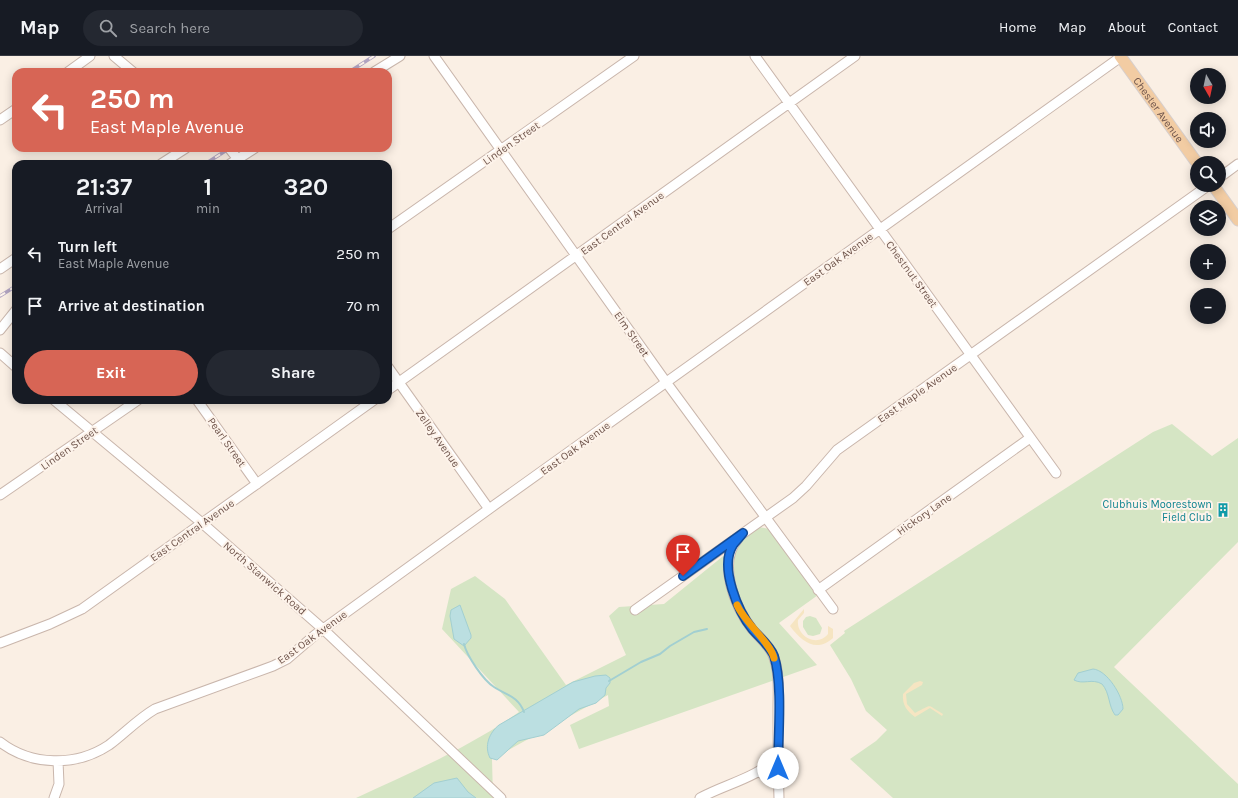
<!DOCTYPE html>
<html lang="en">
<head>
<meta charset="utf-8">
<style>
	:root { --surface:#171b24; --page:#242831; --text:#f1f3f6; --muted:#9ea1a6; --line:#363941; --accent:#d76555 }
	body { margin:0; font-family:Karla,sans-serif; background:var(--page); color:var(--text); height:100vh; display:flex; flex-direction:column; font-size:15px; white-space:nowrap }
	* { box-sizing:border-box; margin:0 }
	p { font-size:13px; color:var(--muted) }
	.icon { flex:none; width:22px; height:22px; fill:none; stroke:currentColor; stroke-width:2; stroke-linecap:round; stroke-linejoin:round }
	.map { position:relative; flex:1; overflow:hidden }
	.sheet { position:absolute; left:12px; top:104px; width:380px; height:244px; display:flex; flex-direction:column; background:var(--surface); border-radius:12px; box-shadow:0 2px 10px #0003 }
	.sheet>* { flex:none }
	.hud { position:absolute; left:12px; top:12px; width:380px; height:84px; border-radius:12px; box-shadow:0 2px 10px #0003; background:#d76555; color:#fff; overflow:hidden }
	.needle { width:26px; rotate:171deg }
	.tools { position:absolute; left:1190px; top:12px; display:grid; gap:8px }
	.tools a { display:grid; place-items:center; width:36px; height:36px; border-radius:50%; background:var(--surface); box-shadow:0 2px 10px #0003; font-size:20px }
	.pin { position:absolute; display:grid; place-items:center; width:34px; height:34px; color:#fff; margin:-41px -17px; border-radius:50% 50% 50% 0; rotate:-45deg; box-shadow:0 0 4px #0007 }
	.pin .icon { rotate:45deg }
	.me { position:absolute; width:44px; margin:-22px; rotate:0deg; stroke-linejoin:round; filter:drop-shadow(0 0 3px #0008) }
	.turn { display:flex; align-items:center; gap:14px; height:84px; padding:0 12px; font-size:18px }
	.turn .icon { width:52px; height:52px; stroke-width:2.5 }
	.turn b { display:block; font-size:28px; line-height:34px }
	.eta { display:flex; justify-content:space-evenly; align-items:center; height:68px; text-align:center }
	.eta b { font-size:24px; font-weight:700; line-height:28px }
	.primary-button { display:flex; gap:8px; margin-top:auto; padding:8px 12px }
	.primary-button a { flex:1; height:46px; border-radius:24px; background:var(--accent); color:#fff; font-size:16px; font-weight:700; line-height:46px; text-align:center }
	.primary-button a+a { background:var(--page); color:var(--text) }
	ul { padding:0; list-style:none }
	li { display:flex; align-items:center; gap:12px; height:52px; padding:0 12px }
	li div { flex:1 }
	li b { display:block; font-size:15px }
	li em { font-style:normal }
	header { display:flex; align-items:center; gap:24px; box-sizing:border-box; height:56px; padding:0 20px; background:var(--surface); border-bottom:1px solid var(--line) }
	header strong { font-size:19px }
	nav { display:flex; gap:22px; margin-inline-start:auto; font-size:14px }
	.search { width:280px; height:36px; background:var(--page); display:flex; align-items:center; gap:10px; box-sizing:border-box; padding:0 14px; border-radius:22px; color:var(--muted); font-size:15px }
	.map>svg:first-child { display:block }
	.green { fill:#d5e5c4 }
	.sand { fill:#f6e5c2 }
	.water { fill:#bbdfe1; stroke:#a2cfd1 }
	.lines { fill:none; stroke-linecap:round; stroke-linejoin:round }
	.stream { stroke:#a2cfd1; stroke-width:2 }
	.minor-casing { stroke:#c9b6ac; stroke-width:11 }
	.major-casing { stroke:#d7cfcd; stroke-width:13 }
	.minor { stroke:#fff; stroke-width:9 }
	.major { stroke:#f2cca3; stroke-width:11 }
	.rail-casing { stroke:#b1a4c1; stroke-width:3.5 }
	.rail { stroke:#fdf3ea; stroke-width:2; stroke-dasharray:6; stroke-linecap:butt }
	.route-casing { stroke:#114b97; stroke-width:10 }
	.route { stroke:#1a73e8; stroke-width:7 }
	.slow { stroke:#f59e0b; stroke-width:7 }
	.labels { text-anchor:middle; stroke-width:4; stroke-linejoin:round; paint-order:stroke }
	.street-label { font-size:11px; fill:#6f554c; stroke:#fdf3ea }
	.culture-label { font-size:11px; fill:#0d838f; stroke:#fdf3ea; text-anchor:end }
</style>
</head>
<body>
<header>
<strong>Map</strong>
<div class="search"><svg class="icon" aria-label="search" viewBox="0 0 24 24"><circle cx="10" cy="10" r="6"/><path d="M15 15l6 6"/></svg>Search here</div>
<nav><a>Home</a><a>Map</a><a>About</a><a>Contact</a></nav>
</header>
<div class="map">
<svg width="1238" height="742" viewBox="0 0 1238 742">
	<rect width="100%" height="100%" fill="#faefe4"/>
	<path class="green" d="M 1172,368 L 1212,400 L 1238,382 L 1238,486 L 1114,611 L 1238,728 L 1238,742 L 893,742 L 850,703 L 876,685 L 887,674 L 866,655 L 851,623 L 830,589 L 845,577 L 844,575 L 858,566 L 1153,376 Z
		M 759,471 L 769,473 L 818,539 L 779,567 L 817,609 L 579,693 L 570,669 L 609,650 L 608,639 L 492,703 L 493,742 L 356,742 C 412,716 468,692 519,656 L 442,573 L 451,533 L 475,520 L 505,543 L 566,629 L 626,599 L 609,560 L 619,551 L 664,548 Z
		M 810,560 L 816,562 L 822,572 L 820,578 L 813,580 L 808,579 L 803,571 L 803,565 L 806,561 Z"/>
	<path class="sand" d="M 804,553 L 804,557 L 798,564 C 796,580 817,592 828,578 L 828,570 L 833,573 L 833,582 C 816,597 802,586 790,570 Z
		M 920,625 L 923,626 L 922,629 L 906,638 L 907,648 L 915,657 C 934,648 925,648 943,658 L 942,660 L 930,652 L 915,661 C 907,655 902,649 903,638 L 914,627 Z"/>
	<path class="water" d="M 460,549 L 471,579 L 471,582 L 464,590 L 454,583 L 450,560 L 451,554 Z
		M 1093,613 C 1107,614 1123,640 1123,653 L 1118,659 L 1115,659 C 1108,649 1110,637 1102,628 C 1092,622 1083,629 1074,624 L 1078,617 Z
		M 606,619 L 610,622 L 610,627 L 606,632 L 605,639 L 596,647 L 579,653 L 544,679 L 518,685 L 497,704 L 490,702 C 484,690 489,677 499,669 L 573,626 L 595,620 Z
		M 457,722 L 468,736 L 476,742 L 413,742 L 434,727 Z"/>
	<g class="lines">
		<path class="stream" d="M 464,588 C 467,600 483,624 494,631 C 506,639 518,640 524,656
			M 609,625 L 641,606 L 660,598 L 670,590 L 694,576 L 707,573"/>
		<defs>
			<path id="minor" d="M 114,0 L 133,16
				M 434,0 L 666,326 L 833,553
				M 755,0 L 1056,417
				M 68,16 L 90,0
				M 374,16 L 400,0
				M 0,64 L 16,53
				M 229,92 L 241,107
				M 161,108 L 186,92
				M 230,108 L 255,92
				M 1219,122 L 1238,108
				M 388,173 L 634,0
				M 0,213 L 16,202
				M 0,274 L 16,254
				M 0,297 L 16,311
				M 388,311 L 489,453
				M 388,334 L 855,0
				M 54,344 L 202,467 L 323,573 L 501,742
				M 197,344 L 257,428
				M 0,439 L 138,344
				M 738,483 C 717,507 735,551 752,573 C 759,581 769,589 773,599 C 780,616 778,636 778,653 C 778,683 778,712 779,742
				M 818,534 L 1030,382
				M 635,554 L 793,442 L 806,430 L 837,394 L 1209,129
				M 0,587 L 50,568 L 82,553 L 374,344
				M 0,686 C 31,710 76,711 109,689 C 125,677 138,663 155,653 L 273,610 L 287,603 L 315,579 L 489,453 L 1122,0
				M 758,716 L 779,723
				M 54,742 L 59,728 L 58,705
				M 700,742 C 725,728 758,722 778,700"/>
			<g id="major">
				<path id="s1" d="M 1120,0 L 1197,107"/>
				<path d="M 1213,129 L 1238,164"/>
			</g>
		</defs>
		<use href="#minor" class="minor-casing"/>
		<use href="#major" class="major-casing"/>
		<use href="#minor" class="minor"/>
		<use href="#major" class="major"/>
		<defs>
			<path id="rail" d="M 349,16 L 374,0
				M 205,108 L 230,92
				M 0,240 L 16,230"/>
		</defs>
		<use href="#rail" class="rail-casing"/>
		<use href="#rail" class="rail"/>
	</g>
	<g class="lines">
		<defs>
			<path id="route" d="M 683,520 L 743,477 C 740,481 736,485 733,489 C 719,511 738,556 753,574 C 760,582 770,590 774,600 C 783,628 778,681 778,712"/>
		</defs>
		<use href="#route" class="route-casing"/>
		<use href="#route" class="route"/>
		<path class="slow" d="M 737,549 C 745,567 771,587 774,602"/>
	</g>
	<defs>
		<symbol id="building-bare" viewBox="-9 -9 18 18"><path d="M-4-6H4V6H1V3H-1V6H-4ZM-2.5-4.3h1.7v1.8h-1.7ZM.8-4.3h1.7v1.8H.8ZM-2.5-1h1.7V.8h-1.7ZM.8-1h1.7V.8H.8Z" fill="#0f9aa8" stroke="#fdf3ea" stroke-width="2.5" paint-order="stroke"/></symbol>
	</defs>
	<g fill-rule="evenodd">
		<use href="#building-bare" x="1213" y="444" width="20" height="20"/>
	</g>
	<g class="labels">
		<g class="street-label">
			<text dy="4" stroke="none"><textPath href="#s1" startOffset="66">Chester Avenue</textPath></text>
			<text transform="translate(511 87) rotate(-35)" y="4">Linden Street</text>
			<text transform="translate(622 167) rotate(-36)" y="4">East Central Avenue</text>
			<text transform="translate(838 203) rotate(-36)" y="4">East Oak Avenue</text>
			<text transform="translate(912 218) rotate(54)" y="4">Chestnut Street</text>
			<text transform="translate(632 278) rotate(55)" y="4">Elm Street</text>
			<text transform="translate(917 337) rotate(-35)" y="4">East Maple Avenue</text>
			<text transform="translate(438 382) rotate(55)" y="4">Zelley Avenue</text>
			<text transform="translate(227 386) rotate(55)" y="4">Pearl Street</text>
			<text transform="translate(69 392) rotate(-35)" y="4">Linden Street</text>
			<text transform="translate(575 392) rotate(-36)" y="4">East Oak Avenue</text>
			<text transform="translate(924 458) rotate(-35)" y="4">Hickory Lane</text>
			<text transform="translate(192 474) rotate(-35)" y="4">East Central Avenue</text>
			<text transform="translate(265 522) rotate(41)" y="4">North Stanwick Road</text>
			<text transform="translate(312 581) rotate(-36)" y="4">East Oak Avenue</text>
		</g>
		<g class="culture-label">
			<text x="1212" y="452">Clubhuis Moorestown<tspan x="1212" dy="13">Field Club</tspan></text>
		</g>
	</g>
</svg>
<div class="tools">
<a><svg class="needle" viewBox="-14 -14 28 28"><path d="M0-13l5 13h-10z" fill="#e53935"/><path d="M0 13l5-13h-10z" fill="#9ea1a6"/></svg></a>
<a><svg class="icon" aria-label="sound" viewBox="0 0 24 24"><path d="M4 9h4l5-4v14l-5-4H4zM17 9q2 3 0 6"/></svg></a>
<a><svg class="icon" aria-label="search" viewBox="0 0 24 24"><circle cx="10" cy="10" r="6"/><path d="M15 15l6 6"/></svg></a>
<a><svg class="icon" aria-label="layers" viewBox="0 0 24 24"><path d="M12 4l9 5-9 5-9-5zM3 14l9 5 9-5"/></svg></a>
<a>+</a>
<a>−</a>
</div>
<div class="pin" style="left:683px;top:520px;background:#d93025"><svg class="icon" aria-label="arrive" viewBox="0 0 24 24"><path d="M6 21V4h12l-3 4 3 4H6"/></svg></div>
<svg class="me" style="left:778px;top:712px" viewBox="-20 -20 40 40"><circle r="19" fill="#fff"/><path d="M0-13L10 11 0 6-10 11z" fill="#1a73e8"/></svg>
<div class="hud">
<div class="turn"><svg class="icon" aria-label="left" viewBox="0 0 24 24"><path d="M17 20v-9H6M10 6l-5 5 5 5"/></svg><div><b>250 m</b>East Maple Avenue</div></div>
</div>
<section class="sheet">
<div class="eta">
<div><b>21:37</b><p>Arrival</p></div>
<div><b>1</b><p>min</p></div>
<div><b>320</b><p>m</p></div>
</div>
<ul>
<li><svg class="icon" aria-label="left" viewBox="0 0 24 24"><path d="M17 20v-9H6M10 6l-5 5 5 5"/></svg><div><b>Turn left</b><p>East Maple Avenue</p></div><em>250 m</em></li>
<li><svg class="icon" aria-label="arrive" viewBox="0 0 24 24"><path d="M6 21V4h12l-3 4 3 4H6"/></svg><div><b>Arrive at destination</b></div><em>70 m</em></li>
</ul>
<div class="primary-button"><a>Exit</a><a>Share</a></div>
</section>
</div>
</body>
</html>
